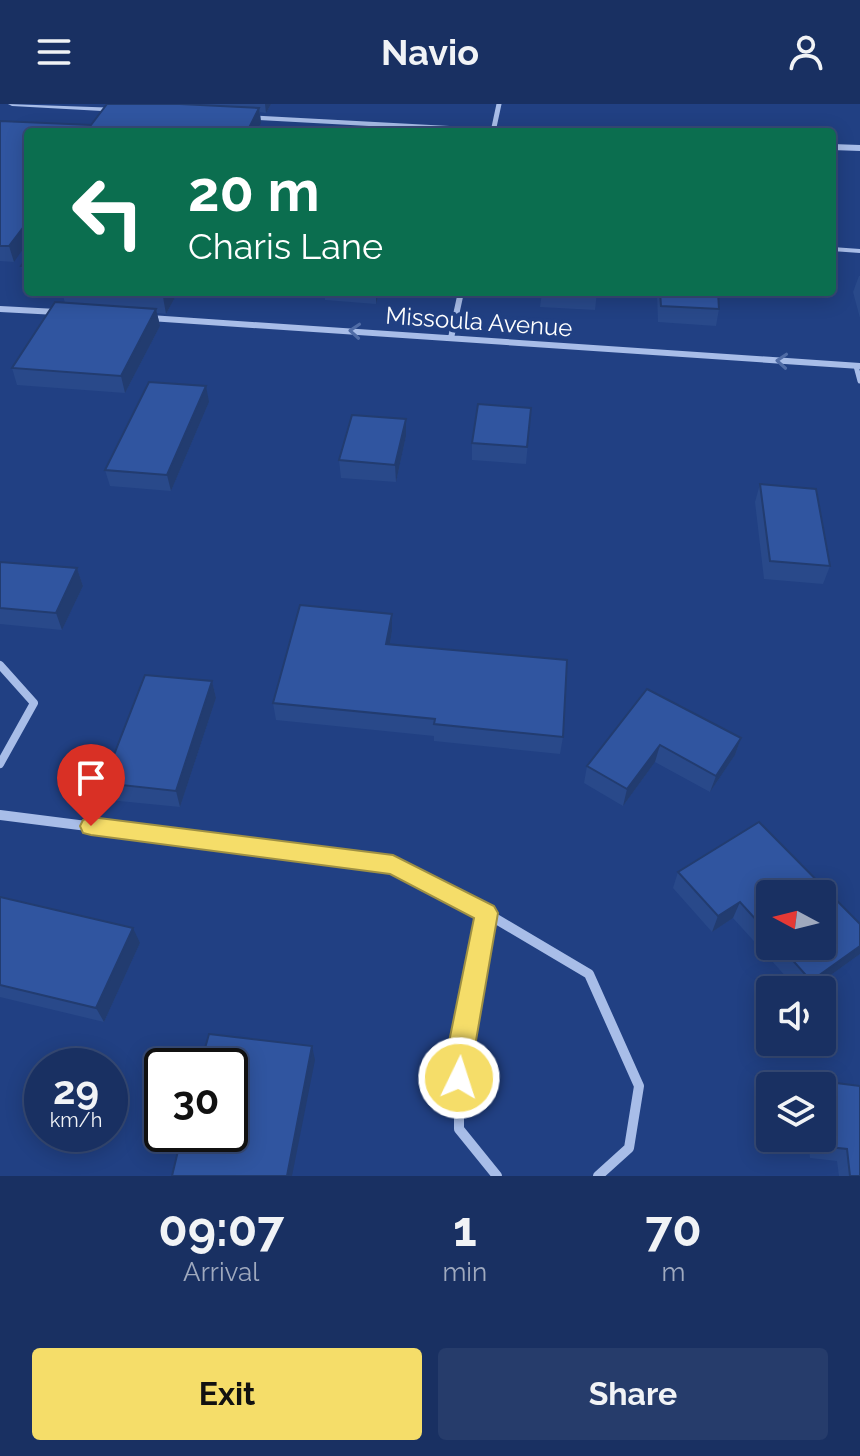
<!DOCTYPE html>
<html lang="en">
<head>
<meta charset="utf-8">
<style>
	:root { --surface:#193062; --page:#263c6b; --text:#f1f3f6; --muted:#9fa9be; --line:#374b77; --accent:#f5dd69 }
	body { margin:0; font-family:Raleway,sans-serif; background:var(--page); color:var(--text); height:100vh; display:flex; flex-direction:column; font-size:30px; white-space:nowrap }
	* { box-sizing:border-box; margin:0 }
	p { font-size:26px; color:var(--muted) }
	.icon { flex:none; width:44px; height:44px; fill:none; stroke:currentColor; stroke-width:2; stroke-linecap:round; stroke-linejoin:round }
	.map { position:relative; height:1072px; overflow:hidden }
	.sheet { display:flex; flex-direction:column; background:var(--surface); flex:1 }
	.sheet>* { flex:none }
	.top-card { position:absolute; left:24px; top:24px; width:812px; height:168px; border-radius:8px; box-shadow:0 4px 20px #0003,0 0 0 2px var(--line); background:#0b6e4f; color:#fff; overflow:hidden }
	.needle { width:52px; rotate:277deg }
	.controls { position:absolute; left:756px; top:776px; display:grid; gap:16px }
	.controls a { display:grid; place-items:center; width:80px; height:80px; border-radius:8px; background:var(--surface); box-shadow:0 4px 20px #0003,0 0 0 2px var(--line); font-size:40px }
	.speed { position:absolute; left:24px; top:944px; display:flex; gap:16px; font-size:40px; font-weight:700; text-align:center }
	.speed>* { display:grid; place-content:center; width:104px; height:104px; border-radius:50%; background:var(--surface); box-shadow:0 4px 20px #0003,0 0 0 2px var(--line); line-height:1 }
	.speed small { font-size:20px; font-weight:400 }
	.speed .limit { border:4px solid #111; border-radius:12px; background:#fff; color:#111 }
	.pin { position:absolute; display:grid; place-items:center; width:68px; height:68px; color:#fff; margin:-82px -34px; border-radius:50% 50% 50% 0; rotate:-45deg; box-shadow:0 0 8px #0007 }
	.pin .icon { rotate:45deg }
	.me { position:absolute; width:88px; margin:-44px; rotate:4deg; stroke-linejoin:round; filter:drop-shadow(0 0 6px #0008) }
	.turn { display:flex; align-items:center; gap:28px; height:168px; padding:0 32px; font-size:36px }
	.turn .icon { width:104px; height:104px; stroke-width:2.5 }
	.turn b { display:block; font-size:56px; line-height:68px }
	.eta { display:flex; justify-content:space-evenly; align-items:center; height:136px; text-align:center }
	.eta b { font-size:48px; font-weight:700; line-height:56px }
	.button { display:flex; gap:16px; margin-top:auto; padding:16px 32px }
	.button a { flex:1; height:92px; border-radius:8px; background:var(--accent); color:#111; font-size:32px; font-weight:700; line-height:92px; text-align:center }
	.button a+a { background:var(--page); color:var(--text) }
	header { display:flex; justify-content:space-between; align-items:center; height:104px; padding:0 32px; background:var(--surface); font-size:36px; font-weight:700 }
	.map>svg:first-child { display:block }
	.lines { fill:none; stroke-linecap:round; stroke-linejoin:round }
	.service-far1 { stroke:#a8bde8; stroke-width:4 }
	.service { stroke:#a8bde8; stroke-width:5 }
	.minor-far3 { stroke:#a8bde8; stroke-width:5 }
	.minor-far2 { stroke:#a8bde8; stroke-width:6 }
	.minor-far1 { stroke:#a8bde8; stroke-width:8 }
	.minor { stroke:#a8bde8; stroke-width:10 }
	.tertiary { fill:#a8bde8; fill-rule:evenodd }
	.wall { fill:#29498a; fill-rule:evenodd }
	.shaded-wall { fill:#223c70 }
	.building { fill:#3055a0; stroke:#223c70; stroke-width:2 }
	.oneway { stroke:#506ca6 }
	.route { fill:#f5dd69; stroke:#9f9044; stroke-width:2 }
	.labels { text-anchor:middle; stroke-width:8; stroke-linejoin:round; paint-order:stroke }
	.far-street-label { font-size:24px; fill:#fff; stroke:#214083 }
</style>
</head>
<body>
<header><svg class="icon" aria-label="menu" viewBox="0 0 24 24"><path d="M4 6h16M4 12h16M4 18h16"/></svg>Navio<svg class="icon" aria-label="person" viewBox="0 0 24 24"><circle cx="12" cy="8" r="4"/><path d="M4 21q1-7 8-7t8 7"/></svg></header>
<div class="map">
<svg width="860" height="1072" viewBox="0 0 860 1072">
	<rect width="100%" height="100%" fill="#214083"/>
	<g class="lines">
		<path class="service-far1" d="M 832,145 L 860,147"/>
		<path class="service" d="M 856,262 L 860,277"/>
		<path class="minor-far3" d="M 493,28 L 499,0"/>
		<path class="minor-far2" d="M 0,205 L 57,208
			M 150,214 L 860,262
			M 451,234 L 461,188"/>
		<path class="minor-far1" d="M 0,561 L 34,599 L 0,660"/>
		<path class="minor" d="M 0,711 L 393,761 L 486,809 L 589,870 L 639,982 L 629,1044 L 598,1072
			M 486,809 L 459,948 L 459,1025 L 497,1072"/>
		<path class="tertiary" d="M 8,0 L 120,4 L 124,6 L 120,8 L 12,2 Z
			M 245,11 L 525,26 L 529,28 L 479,28 L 242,15 L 241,13 Z
			M 832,40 L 860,41 L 860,47 L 832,46 Z"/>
	</g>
	<path class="wall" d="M 107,0 L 271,0 L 266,9 L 260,8 L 261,19 L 256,28 L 28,28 L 14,158 L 0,157 L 0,17 L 91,21 Z
		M 28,152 L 28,179 L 26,179 L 21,162 Z
		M 859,172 L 860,172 L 860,214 L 853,188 Z
		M 62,188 L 178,188 L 166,210 L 157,209 L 160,222 L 125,289 L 17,281 L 12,264 L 65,199 Z
		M 324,188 L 379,188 L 376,200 L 325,196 Z
		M 542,188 L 597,188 L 595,206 L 540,203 Z
		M 657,188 L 718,188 L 719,205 L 716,222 L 658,218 Z
		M 209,298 L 171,387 L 110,382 L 105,366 Z
		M 531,304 L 526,360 L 472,356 L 472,339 Z
		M 406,332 L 396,378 L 341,374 L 339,356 Z
		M 760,380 L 830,462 L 823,480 L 764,475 L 755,398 Z
		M 0,458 L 77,464 L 83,482 L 62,526 L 0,520 Z
		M 392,527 L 390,540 L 563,633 L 560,650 L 434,637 L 434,632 L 276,616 L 273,599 Z
		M 212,577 L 216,594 L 180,703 L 109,696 L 103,679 Z
		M 647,585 L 741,634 L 735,651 L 710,688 L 655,658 L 623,702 L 584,679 L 587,662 Z
		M 759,718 L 860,820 L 860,850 L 810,886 L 798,886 L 733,814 L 712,828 L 673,784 L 678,768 ZM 770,790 L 822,790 L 822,842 L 770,842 Z
		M 0,793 L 140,839 L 104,918 L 0,893 Z
		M 812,976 L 860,982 L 860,1072 L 839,1072 L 837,1057 L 810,1054 L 808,1034 L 822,1034 L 822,982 L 808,982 Z"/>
	<path class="shaded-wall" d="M 265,0 L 271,0 L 266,9 Z
		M 259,4 L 261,19 L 256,28 L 247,28 Z
		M 28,117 L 28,138 L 14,158 L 9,142 Z
		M 165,188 L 178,188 L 166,210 L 163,193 Z
		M 376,188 L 379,188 L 376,200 Z
		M 156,205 L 160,222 L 125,289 L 121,272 Z
		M 206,282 L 209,298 L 171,387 L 167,371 Z
		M 406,315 L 406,332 L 396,378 L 395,361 Z
		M 77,464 L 83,482 L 62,526 L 56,509 Z
		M 392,510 L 392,527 L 387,557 L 386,540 Z
		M 212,577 L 216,594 L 180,703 L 176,687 Z
		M 741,634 L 735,651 L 710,688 L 716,672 Z
		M 660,641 L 655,658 L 623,702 L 627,685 Z
		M 740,798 L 733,814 L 712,828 L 718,812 Z
		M 133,824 L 140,839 L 104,918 L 96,904 Z
		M 860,842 L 860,850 L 810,886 L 806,886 L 811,877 Z
		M 312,942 L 315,956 L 292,1072 L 287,1072 Z"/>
	<path class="building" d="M 107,0 L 180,0 L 259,4 L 247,28 L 28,28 L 28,117 L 9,142 L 0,142 L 0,17 L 91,21 Z
		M 28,152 L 28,163 L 21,162 Z
		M 83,188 L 165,188 L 163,193 Z
		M 571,188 L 597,188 L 597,190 Z
		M 660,188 L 718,188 L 719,205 L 661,202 Z
		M 55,198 L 156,205 L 121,272 L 12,264 Z
		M 149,278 L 206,282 L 167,371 L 105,366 Z
		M 478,300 L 531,304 L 527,343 L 472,339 Z
		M 352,311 L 406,315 L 395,361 L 339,356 Z
		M 760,380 L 816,385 L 830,462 L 770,457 Z
		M 0,458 L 77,464 L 56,509 L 0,504 Z
		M 300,501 L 392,510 L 386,540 L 567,556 L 563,633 L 434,620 L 435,615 L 273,599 Z
		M 145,571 L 212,577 L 176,687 L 103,679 Z
		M 647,585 L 741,634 L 716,672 L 660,641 L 627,685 L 587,662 Z
		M 759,718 L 860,820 L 860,842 L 811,877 L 780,842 L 822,842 L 822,790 L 770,790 L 770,831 L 740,798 L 718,812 L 678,768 Z
		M 0,793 L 133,824 L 96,904 L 0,881 Z
		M 209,930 L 312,942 L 287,1072 L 172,1072 L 182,1030 L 230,1030 L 230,962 L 200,962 Z
		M 812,976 L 860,982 L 860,1072 L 850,1072 L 847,1045 L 819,1042 L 818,1034 L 822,1034 L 822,982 L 813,982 Z"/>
	<defs><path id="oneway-chevron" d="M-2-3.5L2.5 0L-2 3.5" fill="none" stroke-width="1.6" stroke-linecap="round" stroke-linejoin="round" transform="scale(2)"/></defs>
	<g class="oneway">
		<use href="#oneway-chevron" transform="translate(355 227) rotate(-176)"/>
		<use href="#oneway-chevron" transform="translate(782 257) rotate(-176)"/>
	</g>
	<path class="route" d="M 91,713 L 393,751 L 494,802 L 498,809 L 468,983 L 459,986 L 450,983 L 447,948 L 474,814 L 390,770 L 91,731 L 83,729 L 80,722 L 83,716 Z"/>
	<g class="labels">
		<g class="far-street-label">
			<text transform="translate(479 218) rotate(4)" y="8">Missoula Avenue</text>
		</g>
	</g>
</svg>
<div class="controls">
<a><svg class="needle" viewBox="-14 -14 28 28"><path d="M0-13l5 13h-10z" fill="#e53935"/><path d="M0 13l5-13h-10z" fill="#9fa9be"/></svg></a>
<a><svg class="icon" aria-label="sound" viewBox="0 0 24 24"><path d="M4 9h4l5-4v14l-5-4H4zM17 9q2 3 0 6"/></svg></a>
<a><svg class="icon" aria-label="layers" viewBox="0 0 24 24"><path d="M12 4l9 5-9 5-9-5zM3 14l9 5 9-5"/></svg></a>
</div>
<div class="speed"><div>29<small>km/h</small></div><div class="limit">30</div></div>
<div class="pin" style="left:91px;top:722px;background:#d93025"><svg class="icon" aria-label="arrive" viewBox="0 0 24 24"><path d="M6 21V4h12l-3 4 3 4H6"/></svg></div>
<svg class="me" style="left:459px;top:974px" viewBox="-20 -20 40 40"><circle r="17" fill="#f5dd69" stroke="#fff" stroke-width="3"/><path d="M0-11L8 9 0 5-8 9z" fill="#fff"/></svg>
<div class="top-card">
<div class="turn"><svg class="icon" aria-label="left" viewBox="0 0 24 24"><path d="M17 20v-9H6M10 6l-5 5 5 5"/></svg><div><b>20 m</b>Charis Lane</div></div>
</div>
</div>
<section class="sheet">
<div class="eta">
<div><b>09:07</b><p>Arrival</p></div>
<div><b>1</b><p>min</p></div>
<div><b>70</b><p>m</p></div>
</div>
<div class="button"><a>Exit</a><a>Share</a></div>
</section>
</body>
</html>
